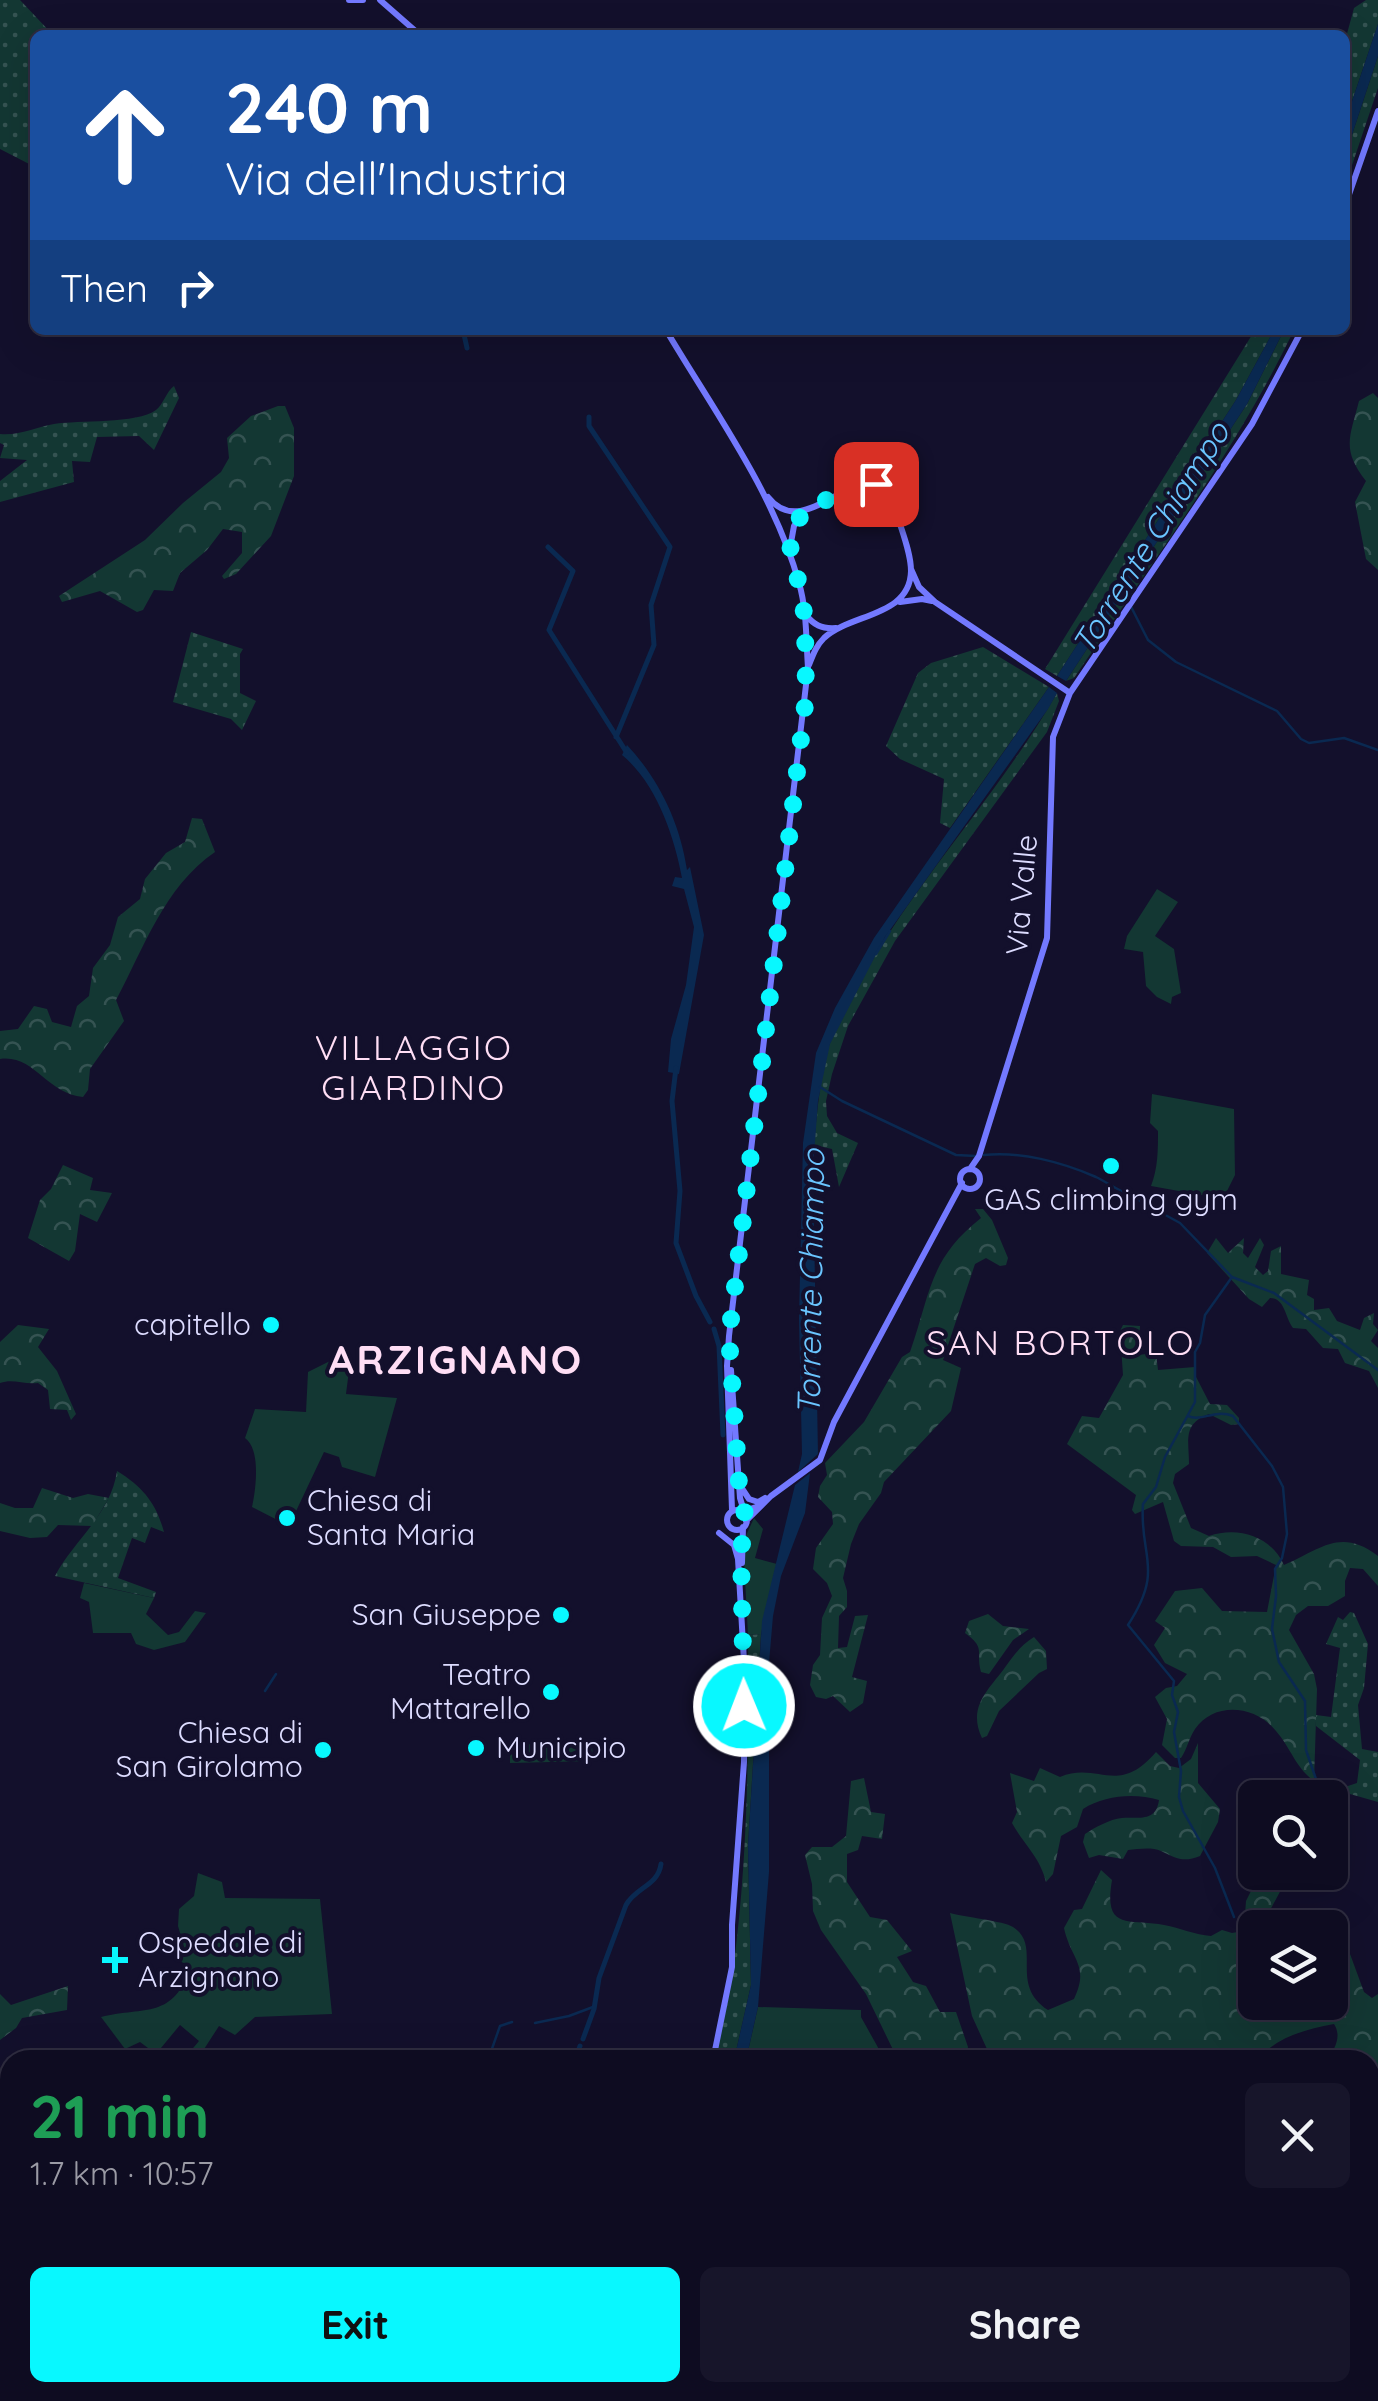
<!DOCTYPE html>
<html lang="en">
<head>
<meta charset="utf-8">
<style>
	:root { --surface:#0e0c21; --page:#17152a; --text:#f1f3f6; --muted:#9b9ba5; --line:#2e2c3f; --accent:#08f8ff }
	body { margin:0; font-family:Quicksand,sans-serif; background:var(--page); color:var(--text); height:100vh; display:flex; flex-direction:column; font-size:38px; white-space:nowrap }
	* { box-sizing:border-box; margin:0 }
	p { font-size:32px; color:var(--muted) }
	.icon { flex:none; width:55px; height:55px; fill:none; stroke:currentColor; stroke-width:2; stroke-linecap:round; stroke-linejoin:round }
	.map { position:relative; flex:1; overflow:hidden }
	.side { position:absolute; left:0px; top:2050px; width:1380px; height:352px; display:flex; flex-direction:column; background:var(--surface); border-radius:30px 30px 0 0; box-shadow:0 10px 40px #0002,0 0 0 2px var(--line) }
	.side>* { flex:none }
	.guide { position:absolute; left:30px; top:30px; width:1320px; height:305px; border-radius:15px; box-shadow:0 10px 40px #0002,0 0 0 2px var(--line); background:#1a4fa0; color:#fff; overflow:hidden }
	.buttons { position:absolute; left:1238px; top:1780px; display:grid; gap:20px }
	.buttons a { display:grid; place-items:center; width:110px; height:110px; border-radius:15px; background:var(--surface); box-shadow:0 10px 40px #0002,0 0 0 2px var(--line); font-size:50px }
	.pin { position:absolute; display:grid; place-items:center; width:85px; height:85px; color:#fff; margin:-42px; border-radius:20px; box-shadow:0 5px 15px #0006 }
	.me { position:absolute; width:110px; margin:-55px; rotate:359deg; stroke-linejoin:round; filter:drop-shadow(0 0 8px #0008) }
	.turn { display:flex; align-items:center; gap:35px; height:210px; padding:0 30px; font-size:45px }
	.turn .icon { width:130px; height:130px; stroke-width:2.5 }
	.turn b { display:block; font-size:70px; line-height:85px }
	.then { display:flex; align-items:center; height:95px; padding:0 30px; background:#0003; gap:20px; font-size:38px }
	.round { display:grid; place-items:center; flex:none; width:105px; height:105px; border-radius:15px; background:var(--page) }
	.overview { display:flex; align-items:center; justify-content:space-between; height:170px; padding:0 30px }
	h1 { font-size:60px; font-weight:700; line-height:75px; color:#1e9e55 }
	.primary-button { display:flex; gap:20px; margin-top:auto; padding:20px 30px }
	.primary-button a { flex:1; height:115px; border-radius:15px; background:var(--accent); color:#111; font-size:40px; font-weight:700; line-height:115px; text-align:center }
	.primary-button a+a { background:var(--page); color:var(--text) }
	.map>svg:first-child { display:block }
	.grass { fill:url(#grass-dots) }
	.forest { fill:url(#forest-crowns) }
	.park { fill:#133733 }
	.water { fill:#0a2951 }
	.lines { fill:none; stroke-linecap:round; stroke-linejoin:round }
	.stream { stroke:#0a2951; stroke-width:2.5 }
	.canal { stroke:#0a2951; stroke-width:5 }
	.secondary { stroke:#7379ff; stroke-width:6 }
	.route { stroke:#08f8ff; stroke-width:18; stroke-dasharray:0 32.4 }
	.poi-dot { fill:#08f8ff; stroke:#13102c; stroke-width:4 }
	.labels { text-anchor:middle; stroke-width:8; stroke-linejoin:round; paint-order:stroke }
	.street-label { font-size:30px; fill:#dddcff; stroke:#13102c }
	.poi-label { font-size:30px; fill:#dddcff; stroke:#13102c; text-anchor:end }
	.water-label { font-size:32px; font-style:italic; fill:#6ac5ff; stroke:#13102c }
	.quarter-label { font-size:35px; letter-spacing:2.5px; fill:#ffdef5; stroke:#13102c }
	.district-label { font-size:40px; font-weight:bold; letter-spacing:2.5px; fill:#ffdef5; stroke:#13102c }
</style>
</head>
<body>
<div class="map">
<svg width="1378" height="2401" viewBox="0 0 1378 2401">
	<defs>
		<pattern id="grass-dots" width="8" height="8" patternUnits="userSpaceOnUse" patternTransform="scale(2.5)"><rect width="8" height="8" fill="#133733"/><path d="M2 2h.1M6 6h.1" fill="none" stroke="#355352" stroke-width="1.8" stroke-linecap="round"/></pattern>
		<pattern id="forest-crowns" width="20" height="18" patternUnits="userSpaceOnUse" patternTransform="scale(2.5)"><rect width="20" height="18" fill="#133733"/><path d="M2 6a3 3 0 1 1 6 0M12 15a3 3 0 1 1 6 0" fill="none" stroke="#355352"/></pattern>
	</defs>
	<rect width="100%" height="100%" fill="#13102c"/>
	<path class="grass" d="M 0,0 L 20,0 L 53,35 L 35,35 L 35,167 L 0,149 Z
		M 1366,0 L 1378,0 L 1378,24 L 1345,122 L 1345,41 L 1354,8 Z
		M 1378,56 L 1378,88 L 1345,186 L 1345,156 Z
		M 1255,330 L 1274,330 L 1236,400 L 1057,676 L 1045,669 Z
		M 1284,330 L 1294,330 C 1235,453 1150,565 1074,678 L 1066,681 L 1247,404 Z
		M 174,386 L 179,398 L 154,450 L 139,436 L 97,437 L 90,462 L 72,461 L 74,482 L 0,502 L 0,481 L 27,460 L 0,458 L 4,445 L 0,443 L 0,434 C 19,436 36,427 54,424 C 79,420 137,424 156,410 C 163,405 166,392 174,386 Z
		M 191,632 L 243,649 L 240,654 L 240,693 L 256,701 L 242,730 L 231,719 L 173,702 Z
		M 983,647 L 1049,687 L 950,828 L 940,823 L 944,779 L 900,759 L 886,746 L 918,673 L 931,663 Z
		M 1057,693 L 1059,701 L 1047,732 L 895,941 L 848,1026 L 832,1074 L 826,1101 L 827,1116 L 837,1133 L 858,1143 L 839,1187 L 832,1149 L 814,1145 C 817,1112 820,1078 829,1046 C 837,1020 853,994 866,971 C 922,873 1001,791 1057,693 Z
		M 117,1471 C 143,1487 156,1503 164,1532 L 151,1527 L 145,1543 L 132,1538 L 118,1578 L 156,1592 L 154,1598 L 55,1576 C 74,1540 111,1514 117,1471 Z
		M 1350,1612 L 1354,1613 L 1368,1644 L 1364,1688 L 1358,1705 L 1362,1749 L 1378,1752 L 1378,1802 L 1336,1790 L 1357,1783 L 1360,1760 L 1316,1726 L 1316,1715 L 1331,1717 L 1340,1648 L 1326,1644 L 1338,1617 L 1343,1620 Z
		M 761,1634 L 748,1845 L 751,1985 L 734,2060 L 713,2060 C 720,2028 730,1995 734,1963 C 748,1855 749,1744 748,1635 Z"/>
	<path class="forest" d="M 1373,393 L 1378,398 L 1378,570 L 1366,559 L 1355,502 L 1366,481 C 1341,449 1350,437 1359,401 Z
		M 278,406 L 285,406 L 294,428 L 294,476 L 271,536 L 236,574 L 224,579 L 222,576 L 242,553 L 242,532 L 223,529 L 207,550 L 180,573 L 173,591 L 154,590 L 143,610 L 137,612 L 100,591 L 62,602 L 59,596 L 145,540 L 183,503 L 221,472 L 229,458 L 227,438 L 251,416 Z
		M 192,818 L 202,819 L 215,852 C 164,887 144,948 116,1000 L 124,1021 L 90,1069 L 88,1090 L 83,1097 C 47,1094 34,1054 0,1059 L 0,1031 L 18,1029 L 34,1006 L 47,1009 L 52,1022 L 71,1027 L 77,1006 L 89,996 L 93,968 L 110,945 L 118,917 L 140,899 L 145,879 L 166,853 L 185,842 Z
		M 63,1165 L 93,1178 L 90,1190 L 112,1193 L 97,1222 L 80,1214 L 75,1251 L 69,1261 L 28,1238 L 40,1200 L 51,1189 Z
		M 975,1209 L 983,1209 L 992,1220 L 1008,1258 L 1006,1265 L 1000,1266 L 986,1258 L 975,1264 L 943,1360 L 961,1368 L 951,1411 L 884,1482 L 881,1493 L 859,1524 L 851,1544 L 843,1578 L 847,1591 L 847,1607 L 839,1616 L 838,1648 L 847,1647 L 855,1616 L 868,1615 L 852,1677 L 867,1681 L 863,1703 L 850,1712 L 833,1696 L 826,1699 L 816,1697 L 810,1685 L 813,1665 L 820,1655 L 822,1618 L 832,1596 L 827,1583 L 813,1569 L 816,1548 L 833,1524 L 832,1512 L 818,1497 L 820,1486 L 827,1475 L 825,1463 L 864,1422 L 902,1357 L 910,1352 C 931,1292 929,1259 981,1218 Z
		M 1216,1238 L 1228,1253 L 1244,1238 L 1243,1253 L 1248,1258 L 1260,1238 L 1264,1245 L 1255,1267 L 1263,1275 L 1268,1271 L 1271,1251 L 1281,1246 L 1281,1274 L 1309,1280 L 1307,1295 L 1314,1299 L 1314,1310 L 1329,1308 L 1337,1321 L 1360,1330 L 1364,1318 L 1374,1313 L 1373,1324 L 1378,1330 L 1371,1341 L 1378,1348 L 1378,1388 L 1369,1371 L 1345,1363 L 1338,1349 L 1323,1348 L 1306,1329 L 1293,1328 C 1285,1317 1285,1298 1270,1298 L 1262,1307 L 1249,1299 L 1207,1253 Z
		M 18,1325 L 49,1329 L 38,1347 L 57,1371 L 76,1414 L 71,1420 L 67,1410 L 50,1409 L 48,1390 L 38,1383 C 24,1385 13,1378 0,1383 L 0,1342 Z
		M 1123,1325 L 1140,1326 L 1138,1355 L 1156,1353 L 1158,1370 L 1195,1367 L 1194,1373 L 1210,1404 L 1227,1405 L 1239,1418 L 1239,1424 L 1231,1425 L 1209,1414 C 1182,1424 1189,1441 1189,1464 L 1175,1474 L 1173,1483 L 1191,1528 L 1209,1536 C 1238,1526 1271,1536 1284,1565 C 1320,1550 1340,1527 1378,1556 L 1378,1586 L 1363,1569 L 1350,1568 L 1345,1581 L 1345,1596 L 1328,1606 L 1308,1606 L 1296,1615 L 1289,1630 L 1314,1674 L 1317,1689 L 1314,1781 C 1295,1767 1291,1748 1276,1731 C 1256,1705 1214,1701 1195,1729 C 1189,1738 1187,1749 1181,1758 L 1175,1758 L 1162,1745 L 1167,1719 L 1155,1697 L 1166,1688 L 1177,1686 L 1187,1674 L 1165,1663 L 1154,1645 L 1165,1628 L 1155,1621 L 1175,1591 L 1202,1588 L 1222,1611 L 1267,1612 L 1276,1565 L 1257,1556 L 1231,1557 L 1213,1547 L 1181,1546 L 1174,1541 L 1163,1502 L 1135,1514 L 1132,1510 L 1136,1495 L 1067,1444 L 1082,1416 L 1099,1418 L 1123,1375 L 1120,1331 Z
		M 42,1488 L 73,1498 L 88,1494 L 109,1498 L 92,1526 L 58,1525 L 47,1537 L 30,1538 L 0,1531 L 0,1503 L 15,1508 L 33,1508 Z
		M 988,1614 L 1003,1626 L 1029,1629 L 1013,1640 L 989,1674 L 981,1672 C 975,1651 987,1649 965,1633 L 969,1621 Z
		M 1034,1637 L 1046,1651 L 1047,1669 L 1039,1673 L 999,1711 L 987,1736 L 982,1738 C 967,1706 989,1690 1006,1666 C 1015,1654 1021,1645 1034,1637 Z
		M 1198,1743 L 1198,1783 L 1220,1809 L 1218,1822 L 1200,1856 C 1183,1863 1176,1858 1161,1851 C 1152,1847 1138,1849 1128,1850 L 1123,1859 L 1099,1855 L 1089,1858 L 1083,1842 L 1085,1834 C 1094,1828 1110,1819 1122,1818 C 1140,1817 1156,1822 1159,1800 C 1135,1793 1105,1795 1083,1809 L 1077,1827 L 1061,1836 L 1053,1874 L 1046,1882 C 1040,1857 1024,1845 1012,1823 L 1017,1812 L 1010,1773 L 1034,1781 L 1040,1768 L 1060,1777 C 1098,1761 1118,1797 1156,1752 L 1170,1766 L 1179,1768 L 1191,1759 Z
		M 864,1778 L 871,1812 L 885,1814 L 882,1839 L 862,1836 L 858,1850 L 847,1854 L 847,1882 L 870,1917 L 887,1920 L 912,1951 L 897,1957 L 913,1982 L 926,1986 L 940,2012 L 956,2012 L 968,2047 L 965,2060 L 898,2060 L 866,1994 L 821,1930 L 813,1911 L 812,1884 L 805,1855 L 812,1847 L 832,1847 L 846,1836 L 851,1781 Z
		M 1101,1870 L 1112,1880 C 1103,1932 1129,1918 1164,1925 C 1180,1928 1195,1935 1211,1936 L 1222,1930 L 1232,1933 L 1244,1931 L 1246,1901 L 1260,1873 L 1290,1873 L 1269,1912 L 1273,1925 L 1279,1927 L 1255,1928 L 1255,2002 L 1330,2002 L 1330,1953 L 1350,1954 L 1364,1992 L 1372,1998 L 1378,1994 L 1378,2132 L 1370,2125 L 1373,2100 L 1370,2060 L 1327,2060 C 1335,2049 1342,2036 1334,2024 C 1303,2030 1277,2037 1257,2060 L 992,2060 L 972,2016 L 950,1913 C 963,1917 1004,1921 1013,1927 C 1043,1946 1008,1984 1048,2010 L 1074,1999 C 1090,1965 1071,1960 1064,1928 L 1074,1910 L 1082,1909 Z
		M 68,1986 L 67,2010 L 22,2018 L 16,2028 L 0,2040 L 0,1994 L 11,2005 Z"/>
	<path class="park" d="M 1157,889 L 1178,902 L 1155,936 L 1174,949 L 1181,993 L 1172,997 L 1171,1004 L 1157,997 L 1146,986 L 1143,952 L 1124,949 L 1127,936 Z
		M 1152,1094 L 1234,1109 L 1235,1175 L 1223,1199 L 1151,1186 C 1158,1168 1158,1150 1158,1131 L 1150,1123 Z
		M 342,1355 L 351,1355 L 346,1394 L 397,1398 L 375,1477 L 342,1467 L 339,1457 L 324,1452 L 289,1526 L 252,1507 C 256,1489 261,1449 245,1438 L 255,1409 L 306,1412 L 308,1372 Z
		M 754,1518 L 763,1529 L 755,1558 L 777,1564 L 761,1634 L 748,1635 L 743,1542 Z
		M 84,1583 L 154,1598 L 146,1614 L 168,1635 L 179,1632 L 195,1611 L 206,1613 L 185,1642 L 154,1650 L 136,1644 L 131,1633 L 93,1633 L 89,1602 L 80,1598 Z
		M 510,1744 L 592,1745 L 593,1761 L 510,1763 Z
		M 198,1873 L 222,1882 L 225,1898 L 320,1899 L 332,2014 L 255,2017 L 235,2035 L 219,2026 L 197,2060 L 183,2060 L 199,2041 L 180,2025 L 161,2048 L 175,2060 L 164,2060 L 140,2042 L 125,2049 L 101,2017 C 146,2006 173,2020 191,1966 L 179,1961 L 177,1950 L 184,1947 L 178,1926 L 179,1909 L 194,1896 Z
		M 758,2007 L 861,2010 L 861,2017 L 885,2060 L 746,2060 Z"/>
	<path class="water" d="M 1378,24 L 1378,56 L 1345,156 L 1345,122 Z
		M 1274,330 L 1284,330 L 1247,404 L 1066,681 L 1057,676 L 1236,400 Z
		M 1049,687 L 1057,693 L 1048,709 L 885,937 L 830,1044 L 818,1101 L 813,1169 L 818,1454 L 798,1472 L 802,1454 L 799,1319 L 803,1143 L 816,1053 L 835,1008 L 874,938 Z
		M 627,745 C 658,778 680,822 687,870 L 690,867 L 704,935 L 679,1074 L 668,1072 L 671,1039 L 686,985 L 694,927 L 684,889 L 672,886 L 675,877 L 682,878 C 674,835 656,783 622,755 Z
		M 810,1473 L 805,1513 L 781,1576 L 773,1616 L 769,1663 L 769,1872 L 758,2007 L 746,2060 L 734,2060 L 751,1985 L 748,1845 L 762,1621 L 795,1485 Z"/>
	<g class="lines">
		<path class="stream" d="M 1123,591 L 1148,640 L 1176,662 L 1277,711 L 1301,739 L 1309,743 L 1344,738 L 1378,750
			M 876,954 L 890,931
			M 820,1087 L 842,1101 L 956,1155 L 976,1156
			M 984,1155 C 1020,1151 1062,1162 1096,1177 C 1108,1183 1119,1191 1132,1196
			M 1138,1200 L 1180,1223 L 1232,1277 L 1274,1293 L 1378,1370
			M 1232,1277 L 1205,1315 L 1200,1343 L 1195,1352 L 1195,1402 L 1165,1457 L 1156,1487 L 1143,1504 C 1139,1557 1165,1568 1128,1625 L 1174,1681 L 1172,1695 L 1178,1712 L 1174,1732 L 1181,1771 L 1179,1797 L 1183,1811 L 1215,1868 L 1234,1917
			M 1188,1416 C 1202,1422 1214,1409 1233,1416 L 1272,1466 L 1283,1487 L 1287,1534 L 1282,1558 L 1275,1569 L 1276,1596 L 1272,1629 L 1279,1662 L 1305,1701 L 1306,1750 L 1317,1782
			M 265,1691 L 276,1674
			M 535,2023 L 569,2016 L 593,2007
			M 488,2060 L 500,2026 L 512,2022
			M 0,2257 L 10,2267
			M 1370,2345 L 1378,2346
			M 165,2392 L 177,2401
			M 827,2392 L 847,2401
			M 117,2401 L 136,2392
			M 1143,2401 L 1153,2392"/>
		<path class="canal" d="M 463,330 L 467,348
			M 589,417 L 589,426 L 670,547 L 651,605 L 654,645 L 616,737
			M 548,547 L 573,571 L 549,630 L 627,753
			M 676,1068 L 672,1101 L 680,1191 L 676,1243 L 696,1296 L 710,1322
			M 714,1329 L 719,1346 L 723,1435
			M 583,2039 L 594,2009 L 599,1978 L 626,1905 C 636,1887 658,1886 661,1864
			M 575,2060 L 580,2046
			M 543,2392 L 544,2401"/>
		<path class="secondary" d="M 349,0 L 363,0
			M 380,0 L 420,35
			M 1345,206 L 1378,111
			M 666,330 C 714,411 774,492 799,583 C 807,610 806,640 808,668 L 729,1336 L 727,1366 L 732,1510
			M 768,497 C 811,552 875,425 898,518 C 903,534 911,554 911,571 C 910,617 851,613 824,638 C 816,646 813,655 809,665
			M 790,548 L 794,526 L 802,513
			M 911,569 L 919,587 L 935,602 L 1070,693
			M 900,602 L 922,599 L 932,601
			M 805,614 C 814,625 821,629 836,628
			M 970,1169 L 979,1156 L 1047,938 L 1053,737 L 1070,693 L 1252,424 L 1302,330
			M960 1179a10 10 0 1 1 20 0a10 10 0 1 1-20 0Z
			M 731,1370 L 740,1498 L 744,1511 L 759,1506
			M 741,1487 L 749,1499 L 758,1502 L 765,1498
			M727 1520a10 10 0 1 1 20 0a10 10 0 1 1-20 0Z
			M 746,1521 L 771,1496 L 820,1460 L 834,1422 L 962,1183
			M 742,1563 L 743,1527
			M 713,2060 L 732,1967 L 732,1925 L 744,1762 L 745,1678 L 738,1559 L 734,1545 L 719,1533
			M 416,2401 L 421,2392"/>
	</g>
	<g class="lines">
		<path class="route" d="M 744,1706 L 741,1551 L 746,1517 L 740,1498 L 729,1336 L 806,697 L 805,624 L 802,593 L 790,554 L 792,531 L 803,512 L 861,482 L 876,484"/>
	</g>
	<g class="poi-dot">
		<circle cx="1111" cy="1166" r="10"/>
		<circle cx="271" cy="1325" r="10"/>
		<circle cx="287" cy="1518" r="10"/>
		<circle cx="561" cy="1615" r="10"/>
		<circle cx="551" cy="1692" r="10"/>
		<circle cx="476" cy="1748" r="10"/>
		<circle cx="323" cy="1750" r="10"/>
		<path d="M110 1945h10v10h10v10h-10v10h-10v-10h-10v-10h10z"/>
	</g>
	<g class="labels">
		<g class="street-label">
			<text transform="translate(1022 895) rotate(-85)" y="10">Via Valle</text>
		</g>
		<g class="poi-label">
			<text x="1111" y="1210" text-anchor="middle">GAS climbing gym</text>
			<text x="251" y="1335">capitello</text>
			<text x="307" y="1511" text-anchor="start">Chiesa di<tspan x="307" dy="34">Santa Maria</tspan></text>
			<text x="541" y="1625">San Giuseppe</text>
			<text x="531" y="1685">Teatro<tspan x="531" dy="34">Mattarello</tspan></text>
			<text x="303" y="1743">Chiesa di<tspan x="303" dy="34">San Girolamo</tspan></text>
			<text x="496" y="1758" text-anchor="start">Municipio</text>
			<text x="138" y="1953" text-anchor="start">Ospedale di<tspan x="138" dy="34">Arzignano</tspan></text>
		</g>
		<g class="water-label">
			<text transform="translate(1151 538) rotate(-58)" y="11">Torrente Chiampo</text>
			<text transform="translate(811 1282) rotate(-89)" y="11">Torrente Chiampo</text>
		</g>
		<g class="quarter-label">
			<text x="414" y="1060">VILLAGGIO<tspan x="414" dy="40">GIARDINO</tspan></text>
			<text x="1061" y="1355">SAN BORTOLO</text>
		</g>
		<g class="district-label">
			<text x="456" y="1374">ARZIGNANO</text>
		</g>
	</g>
</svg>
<div class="buttons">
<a><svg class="icon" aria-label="search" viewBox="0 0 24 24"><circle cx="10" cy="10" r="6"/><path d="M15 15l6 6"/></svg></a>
<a><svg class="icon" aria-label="layers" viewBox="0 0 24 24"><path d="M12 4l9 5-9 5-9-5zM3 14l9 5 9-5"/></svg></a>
</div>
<div class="pin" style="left:876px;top:484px;background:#d93025"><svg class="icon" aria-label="arrive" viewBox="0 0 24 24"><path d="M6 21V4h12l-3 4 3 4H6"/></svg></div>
<svg class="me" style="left:744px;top:1706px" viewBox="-20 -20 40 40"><circle r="17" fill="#08f8ff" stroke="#fff" stroke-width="3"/><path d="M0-11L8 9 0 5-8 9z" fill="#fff"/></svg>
<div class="guide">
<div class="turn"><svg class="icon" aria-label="ahead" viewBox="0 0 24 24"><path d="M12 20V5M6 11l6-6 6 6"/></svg><div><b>240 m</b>Via dell'Industria</div></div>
<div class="then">Then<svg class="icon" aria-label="right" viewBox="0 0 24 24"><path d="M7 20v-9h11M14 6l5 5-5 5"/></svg></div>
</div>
<section class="side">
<div class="overview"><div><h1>21 min</h1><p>1.7 km · 10:57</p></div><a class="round"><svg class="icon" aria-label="close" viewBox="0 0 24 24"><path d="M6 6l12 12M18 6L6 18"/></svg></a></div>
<div class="primary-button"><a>Exit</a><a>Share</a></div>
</section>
</div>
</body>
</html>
